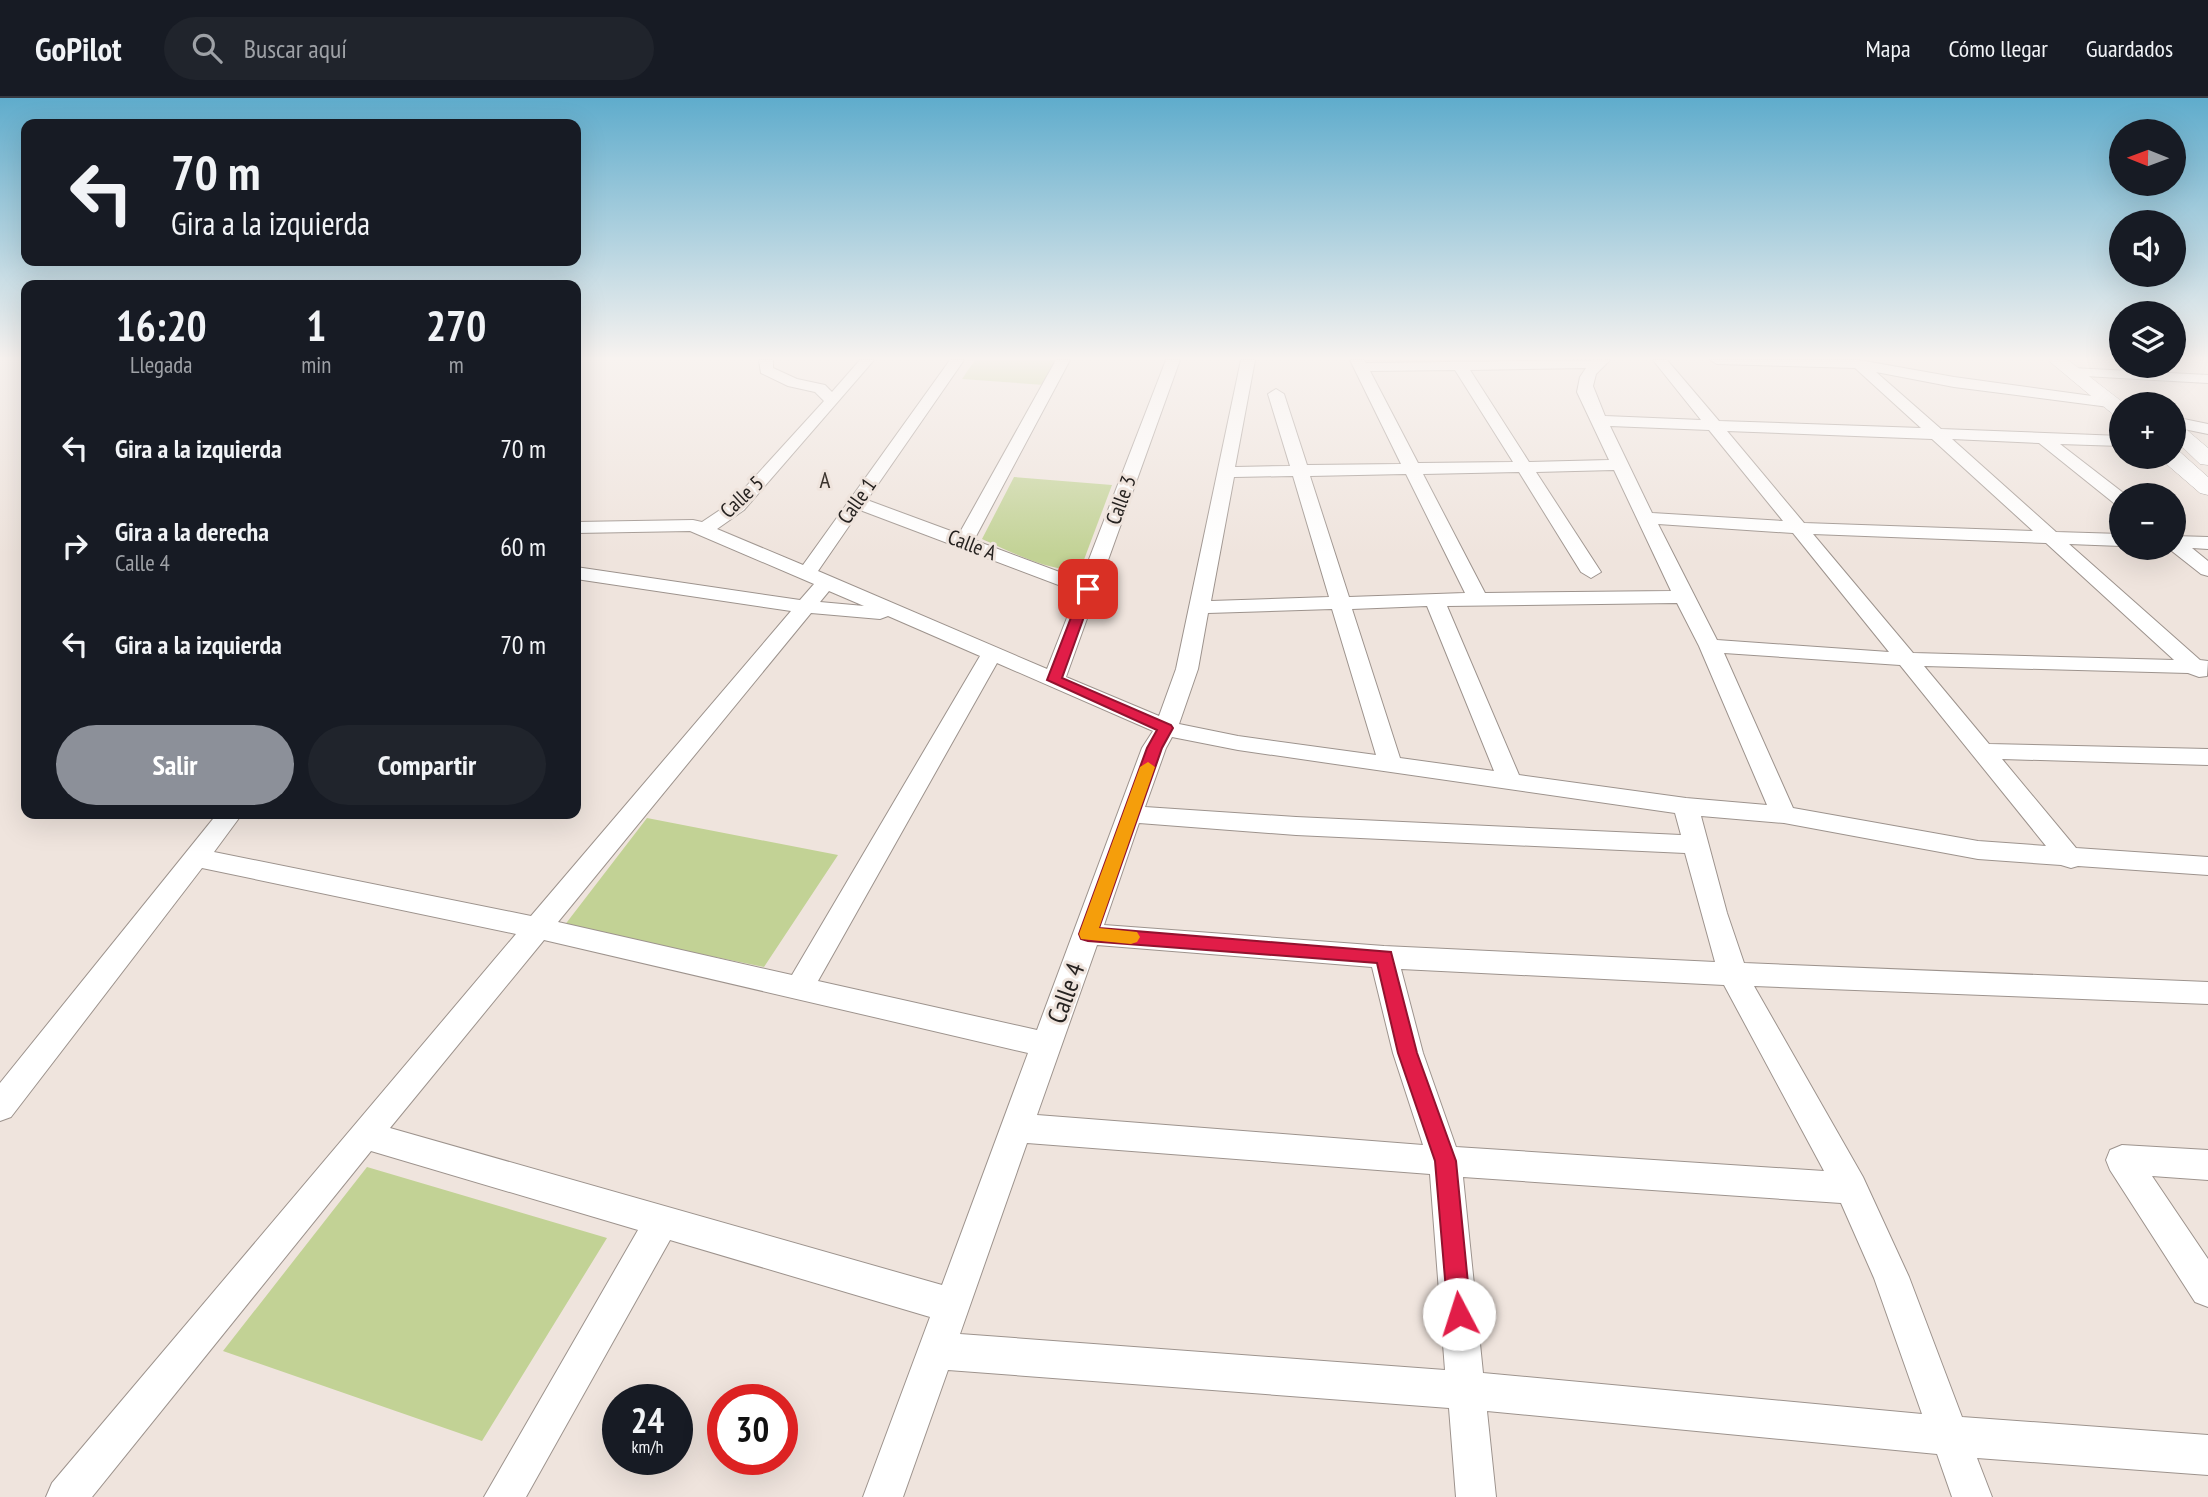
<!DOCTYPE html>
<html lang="es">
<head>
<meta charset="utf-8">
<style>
	:root { --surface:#171b24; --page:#20242c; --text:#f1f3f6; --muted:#9ea1a6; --line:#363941; --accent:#8c9099 }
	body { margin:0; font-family:"PT Sans Narrow",sans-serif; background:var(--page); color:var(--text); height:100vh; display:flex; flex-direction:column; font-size:26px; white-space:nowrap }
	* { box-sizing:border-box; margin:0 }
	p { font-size:23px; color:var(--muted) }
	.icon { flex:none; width:38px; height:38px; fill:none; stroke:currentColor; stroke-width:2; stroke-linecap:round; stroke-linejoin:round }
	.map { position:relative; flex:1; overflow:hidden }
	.sheet { position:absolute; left:21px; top:182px; width:560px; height:539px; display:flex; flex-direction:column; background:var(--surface); border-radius:14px; box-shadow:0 7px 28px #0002 }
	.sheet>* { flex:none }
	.guide { position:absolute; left:21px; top:21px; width:560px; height:147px; border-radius:14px; box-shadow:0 7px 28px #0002; background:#171b24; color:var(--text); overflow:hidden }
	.needle { width:46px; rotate:271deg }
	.fabs { position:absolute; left:2109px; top:21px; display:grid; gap:14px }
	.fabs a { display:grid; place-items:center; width:77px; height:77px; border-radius:50%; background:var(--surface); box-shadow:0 7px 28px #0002; font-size:35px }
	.speed { position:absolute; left:602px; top:1286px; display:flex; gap:14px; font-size:35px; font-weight:700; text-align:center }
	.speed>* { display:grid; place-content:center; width:91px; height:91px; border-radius:50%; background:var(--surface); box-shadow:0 7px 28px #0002; line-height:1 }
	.speed small { font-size:18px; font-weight:400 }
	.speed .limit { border:10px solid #d22; background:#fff; color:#111 }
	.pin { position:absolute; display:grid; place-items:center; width:60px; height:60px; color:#fff; margin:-30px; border-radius:14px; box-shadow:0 4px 10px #0006 }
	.me { position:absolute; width:77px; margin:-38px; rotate:355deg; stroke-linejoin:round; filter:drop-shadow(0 0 5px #0008) }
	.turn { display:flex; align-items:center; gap:24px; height:147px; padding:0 35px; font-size:32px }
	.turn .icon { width:91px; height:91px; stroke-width:2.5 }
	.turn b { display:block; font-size:49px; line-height:60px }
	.eta { display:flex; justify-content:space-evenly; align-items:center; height:119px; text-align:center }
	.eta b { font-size:42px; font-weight:700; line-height:49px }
	.action { display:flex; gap:14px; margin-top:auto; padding:14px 35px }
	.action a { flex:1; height:80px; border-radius:42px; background:var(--accent); color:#fff; font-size:28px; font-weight:700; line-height:80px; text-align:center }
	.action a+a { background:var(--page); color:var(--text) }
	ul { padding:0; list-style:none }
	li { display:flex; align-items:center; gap:21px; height:98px; padding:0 35px }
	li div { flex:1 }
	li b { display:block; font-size:26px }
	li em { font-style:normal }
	header { display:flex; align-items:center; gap:42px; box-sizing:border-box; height:98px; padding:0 35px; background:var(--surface); border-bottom:2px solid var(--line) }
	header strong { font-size:33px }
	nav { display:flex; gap:38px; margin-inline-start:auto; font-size:24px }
	.search { width:490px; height:63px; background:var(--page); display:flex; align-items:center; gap:18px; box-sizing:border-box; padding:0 24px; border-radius:38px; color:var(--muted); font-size:26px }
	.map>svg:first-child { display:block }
	.green { fill:#c2d295 }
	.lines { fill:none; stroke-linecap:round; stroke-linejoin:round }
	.minor-casing { stroke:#9d938d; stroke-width:2 }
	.tertiary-casing { stroke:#9d938d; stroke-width:1 }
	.minor { fill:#fff; fill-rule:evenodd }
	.tertiary { fill:#fff; fill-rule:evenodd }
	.route { fill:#e11d48; stroke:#92132f; stroke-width:2 }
	.slow { fill:#f59e0b }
	.labels { text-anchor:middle; stroke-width:6; stroke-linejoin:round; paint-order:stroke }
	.far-street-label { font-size:21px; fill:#262220; stroke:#efe4dd }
	.far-neighbourhood-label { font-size:23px; letter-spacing:2px; fill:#3a322c; stroke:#efe4dd }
	.street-label { font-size:26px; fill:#262220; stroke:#efe4dd }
</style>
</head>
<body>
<header>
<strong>GoPilot</strong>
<div class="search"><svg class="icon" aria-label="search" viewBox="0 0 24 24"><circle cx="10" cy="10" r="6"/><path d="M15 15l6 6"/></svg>Buscar aquí</div>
<nav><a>Mapa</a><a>Cómo llegar</a><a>Guardados</a></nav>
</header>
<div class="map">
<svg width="2208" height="1399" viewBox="0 0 2208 1399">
	<rect width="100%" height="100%" fill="#efe4dd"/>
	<path class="green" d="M 975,262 L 1057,262 L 1044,287 L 962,281 Z
		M 1014,379 L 1112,387 L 1082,467 C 1064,482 1003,450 982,441 Z
		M 647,720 L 838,757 L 764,869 L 564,828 Z
		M 367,1069 L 607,1140 L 482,1343 L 223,1253 Z"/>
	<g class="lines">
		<defs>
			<path id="minor" d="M 759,262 L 773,262 L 773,270 L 797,281 L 825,287 L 832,294 L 860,262 L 874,262 L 744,412 L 717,431 L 803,467 L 950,262 L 964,262 L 867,402 L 959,436 L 1056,262 L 1070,262 L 974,442 L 1081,482 L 1166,262 L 1180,262 L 1066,579 L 1159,618 L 1176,571 L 1241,262 L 1255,262 L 1235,369 L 1290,368 L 1268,296 L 1276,291 L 1284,296 L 1307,367 L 1401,366 L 1350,262 L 1364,262 L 1366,265 L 1610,262 L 1596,276 L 1593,288 L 1605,318 L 1701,322 L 1653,262 L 1667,262 L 1719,323 L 1921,330 L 1855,270 L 1717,266 L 1710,262 L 1859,262 L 1954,279 L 2114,301 L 2117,304 L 2109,309 L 1954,289 L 1876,274 L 1941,331 L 2121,338 L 2121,348 L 2060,346 L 2126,397 L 2121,397 L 2121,407 L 2115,406 L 2039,345 L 1952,341 L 2056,434 L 2121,436 L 2121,448 L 2069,446 L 2200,562 L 2208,563 L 2207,578 L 2199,579 L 2188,575 L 1924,568 L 1989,646 L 2208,651 L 2208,667 L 2002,661 L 2076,750 L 2208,759 L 2208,777 L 2078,768 L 2071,770 L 2061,767 L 1978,761 L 1784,725 L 1701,718 L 1727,815 L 1744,865 L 2208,884 L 2208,906 L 1754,888 L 1863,1079 L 1909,1179 L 1962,1319 L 2208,1337 L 2208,1377 L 1977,1360 L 1992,1399 L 1952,1399 L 1937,1356 L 1487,1313 L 1496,1399 L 1456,1399 L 1449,1310 L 948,1272 L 903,1399 L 863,1399 L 930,1219 L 670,1142 L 526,1399 L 484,1399 L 638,1132 L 371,1053 L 92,1399 L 46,1399 L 52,1385 L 516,836 L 202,770 L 11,1019 L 0,1023 L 0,985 L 217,716 L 242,716 L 214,754 L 531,818 L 791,513 L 576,481 L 576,469 L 800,502 L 814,486 L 690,433 L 576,435 L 576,424 L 693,422 L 702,424 L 732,404 L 824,303 L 815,294 L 788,288 L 761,275 ZM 1586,270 L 1580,279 L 1577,294 L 1609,362 L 1529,364 L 1470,272 ZM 1455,272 L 1513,364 L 1418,365 L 1370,273 ZM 1610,328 L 1709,332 L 1783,423 L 1652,415 ZM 1727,333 L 1932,341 L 2033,433 L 1804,425 ZM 1614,372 L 1671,493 L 1485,495 L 1423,376 L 1519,374 L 1581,474 L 1591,480 L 1601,474 L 1536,374 ZM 1406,376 L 1465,495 L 1349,499 L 1310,378 ZM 1293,378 L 1329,499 L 1211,503 L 1234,379 ZM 860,412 L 1077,494 L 1047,571 L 818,473 ZM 1658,426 L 1793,435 L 1889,554 L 1717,542 ZM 1813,436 L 2046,445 L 2174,562 L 1913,555 ZM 829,493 L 864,508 L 820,504 ZM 1677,505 L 1699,548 L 1767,707 L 1686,700 L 1519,677 L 1447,508 ZM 1427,508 L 1494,673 L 1400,660 L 1352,511 ZM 1332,511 L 1376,657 L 1238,638 L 1179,626 L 1198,571 L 1208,515 ZM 811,515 L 880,521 L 888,518 L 980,558 L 792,877 L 558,824 ZM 1724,555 L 1900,567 L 2046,748 L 1978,743 L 1793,710 ZM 997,565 L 1153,633 L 1142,650 L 1037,932 L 818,883 ZM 1172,639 L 1238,652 L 1675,715 L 1681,737 L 1296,719 L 1145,709 L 1166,650 ZM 1139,725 L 1296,737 L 1685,755 L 1715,864 L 1384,848 L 1104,827 ZM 544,842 L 1028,955 L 942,1187 L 390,1030 ZM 1097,847 L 1372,869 L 1393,955 L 1423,1047 L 1037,1017 ZM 1401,871 L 1724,887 L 1824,1073 L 1456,1049 L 1423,955 ZM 1027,1045 L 1430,1076 L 1445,1272 L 960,1236 ZM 1463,1079 L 1841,1105 L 1874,1180 L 1922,1316 L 1483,1275 Z
				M 2072,270 L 2208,277 L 2208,285 L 2067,277 L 2065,274 Z
				M 2174,319 L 2208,326 L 2208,336 L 2174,329 Z
				M 2174,438 L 2208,439 L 2208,451 L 2192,450 L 2208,463 L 2208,478 L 2201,476 L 2168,450 L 2174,450 Z
				M 2122,1047 L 2208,1052 L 2208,1082 L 2152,1078 L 2208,1161 L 2208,1209 L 2195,1204 L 2110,1072 L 2106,1062 L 2110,1052 Z"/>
			<path id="tertiary" d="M 2048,262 L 2068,262 L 2125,306 L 2121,306 L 2121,319 L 2114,317 Z
				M 2174,325 L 2181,327 L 2208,350 L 2208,367 L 2200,366 L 2174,341 Z
				M 2174,353 L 2180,354 L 2208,379 L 2208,397 L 2200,395 L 2164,364 L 2161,359 L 2174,359 Z"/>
		</defs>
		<use href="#minor" class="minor-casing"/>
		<use href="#tertiary" class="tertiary-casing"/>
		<use href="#minor" class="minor"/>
		<use href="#tertiary" class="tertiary"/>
	</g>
	<linearGradient id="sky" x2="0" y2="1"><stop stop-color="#5faccc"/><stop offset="0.57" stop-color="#f8f3f0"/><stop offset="1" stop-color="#f8f3f0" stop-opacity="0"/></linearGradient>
	<rect width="2208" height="457" fill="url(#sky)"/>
	<path class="route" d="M 1088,487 L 1094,491 L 1062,580 L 1171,627 L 1173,630 L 1162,650 L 1099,830 L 1391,854 L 1417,955 L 1456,1063 L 1471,1216 L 1468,1224 L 1459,1228 L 1451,1224 L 1448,1216 L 1435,1063 L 1398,955 L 1377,865 L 1088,843 L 1081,841 L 1079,836 L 1147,650 L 1157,632 L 1047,582 L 1082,491 Z"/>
	<path class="slow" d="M 1148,664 L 1155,669 L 1099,830 L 1137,834 L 1140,839 L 1137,844 L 1131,846 L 1081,841 L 1079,836 L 1140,669 Z"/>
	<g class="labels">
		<g class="far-street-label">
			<text transform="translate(742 399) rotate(-43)" y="7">Calle 5</text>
			<text transform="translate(1121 402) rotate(-70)" y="7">Calle 3</text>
			<text transform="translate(857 403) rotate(-55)" y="7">Calle 1</text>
			<text transform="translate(972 447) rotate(21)" y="7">Calle A</text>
		</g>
		<g class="far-neighbourhood-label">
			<text x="826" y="390">A</text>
		</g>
		<g class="street-label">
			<text transform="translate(1066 895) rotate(-70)" y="9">Calle 4</text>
		</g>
	</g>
</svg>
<div class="fabs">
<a><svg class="needle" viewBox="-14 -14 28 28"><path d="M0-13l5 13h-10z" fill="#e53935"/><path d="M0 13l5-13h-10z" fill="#9ea1a6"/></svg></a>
<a><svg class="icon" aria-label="sound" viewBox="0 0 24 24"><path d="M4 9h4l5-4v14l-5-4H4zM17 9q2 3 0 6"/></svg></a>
<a><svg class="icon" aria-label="layers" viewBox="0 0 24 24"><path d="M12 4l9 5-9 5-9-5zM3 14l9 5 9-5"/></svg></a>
<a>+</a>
<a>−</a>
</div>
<div class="speed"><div>24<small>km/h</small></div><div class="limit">30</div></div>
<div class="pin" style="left:1088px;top:491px;background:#d93025"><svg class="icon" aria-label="arrive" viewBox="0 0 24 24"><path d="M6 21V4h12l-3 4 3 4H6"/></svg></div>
<svg class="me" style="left:1459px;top:1216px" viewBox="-20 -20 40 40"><circle r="19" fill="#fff"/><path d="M0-13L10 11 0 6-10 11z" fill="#e11d48"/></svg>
<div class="guide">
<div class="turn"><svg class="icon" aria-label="left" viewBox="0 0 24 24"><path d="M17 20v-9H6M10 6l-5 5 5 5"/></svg><div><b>70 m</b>Gira a la izquierda</div></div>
</div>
<section class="sheet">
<div class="eta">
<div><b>16:20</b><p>Llegada</p></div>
<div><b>1</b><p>min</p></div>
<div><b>270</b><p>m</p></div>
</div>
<ul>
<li><svg class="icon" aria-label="left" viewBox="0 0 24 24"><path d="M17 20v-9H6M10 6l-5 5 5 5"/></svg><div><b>Gira a la izquierda</b></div><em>70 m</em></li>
<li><svg class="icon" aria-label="right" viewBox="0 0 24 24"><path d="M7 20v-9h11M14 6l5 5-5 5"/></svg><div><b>Gira a la derecha</b><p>Calle 4</p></div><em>60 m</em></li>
<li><svg class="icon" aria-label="left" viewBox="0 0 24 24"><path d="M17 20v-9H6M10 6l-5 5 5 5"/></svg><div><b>Gira a la izquierda</b></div><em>70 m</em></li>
</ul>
<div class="action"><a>Salir</a><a>Compartir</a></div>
</section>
</div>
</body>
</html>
